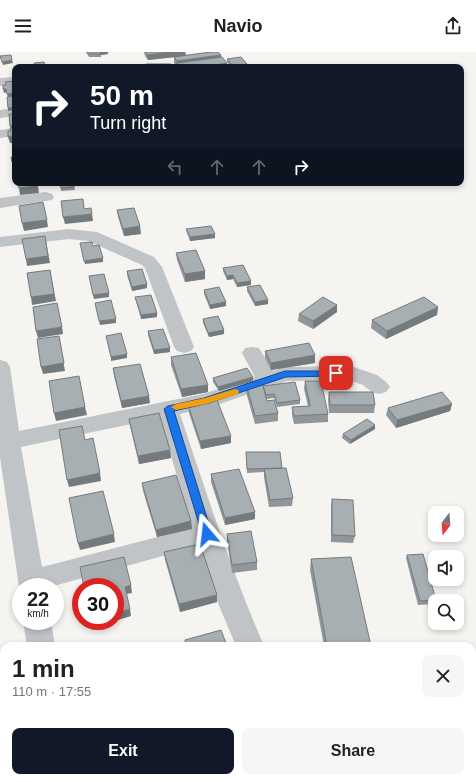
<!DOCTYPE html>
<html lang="en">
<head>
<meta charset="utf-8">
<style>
	:root { --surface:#fff; --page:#f6f6f6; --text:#222; --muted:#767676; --accent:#111827 }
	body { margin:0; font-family:Helvetica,sans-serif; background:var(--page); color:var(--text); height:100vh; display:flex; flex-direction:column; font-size:15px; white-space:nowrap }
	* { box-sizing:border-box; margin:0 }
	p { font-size:13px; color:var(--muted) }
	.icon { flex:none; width:22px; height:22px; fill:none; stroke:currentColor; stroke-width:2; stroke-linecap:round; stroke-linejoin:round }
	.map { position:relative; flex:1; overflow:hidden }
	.drawer { position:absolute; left:0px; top:590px; width:476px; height:140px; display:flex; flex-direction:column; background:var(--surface); border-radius:12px 12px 0 0; box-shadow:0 2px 6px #0003 }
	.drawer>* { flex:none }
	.banner { position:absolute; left:12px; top:12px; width:452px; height:122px; border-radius:8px; box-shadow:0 2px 6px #0003; background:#111827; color:#fff; overflow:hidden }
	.needle { width:26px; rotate:196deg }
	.controls { position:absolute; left:428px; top:454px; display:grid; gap:8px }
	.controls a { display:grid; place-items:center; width:36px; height:36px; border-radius:8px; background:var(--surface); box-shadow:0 2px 6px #0003; font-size:20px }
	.speed { position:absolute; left:12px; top:526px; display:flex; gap:8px; font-size:20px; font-weight:700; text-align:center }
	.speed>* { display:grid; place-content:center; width:52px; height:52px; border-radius:50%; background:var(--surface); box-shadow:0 2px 6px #0003; line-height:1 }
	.speed small { font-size:10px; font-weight:400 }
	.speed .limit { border:6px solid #d22; background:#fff; color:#111 }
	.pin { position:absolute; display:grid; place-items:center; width:34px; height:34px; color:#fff; margin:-17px; border-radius:8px; box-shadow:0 2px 6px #0006 }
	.me { position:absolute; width:44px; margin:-22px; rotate:343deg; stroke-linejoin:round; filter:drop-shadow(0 0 3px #0008) }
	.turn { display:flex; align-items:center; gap:14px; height:84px; padding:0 12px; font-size:18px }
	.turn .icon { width:52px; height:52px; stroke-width:2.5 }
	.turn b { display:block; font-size:28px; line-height:34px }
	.lanes { display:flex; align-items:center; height:38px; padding:0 12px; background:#0003; justify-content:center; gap:20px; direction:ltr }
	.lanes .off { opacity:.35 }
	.round { display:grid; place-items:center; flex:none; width:42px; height:42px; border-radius:8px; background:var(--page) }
	.head { display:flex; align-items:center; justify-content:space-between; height:68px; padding:0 12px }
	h1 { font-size:24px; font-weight:800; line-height:30px }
	.cta { display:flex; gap:8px; margin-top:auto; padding:8px 12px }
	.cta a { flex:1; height:46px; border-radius:8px; background:var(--accent); color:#fff; font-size:16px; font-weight:800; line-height:46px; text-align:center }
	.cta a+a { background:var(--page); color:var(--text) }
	header { display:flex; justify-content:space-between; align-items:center; height:52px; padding:0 12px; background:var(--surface); font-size:18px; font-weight:800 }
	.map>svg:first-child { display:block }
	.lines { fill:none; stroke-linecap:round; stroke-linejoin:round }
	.minor { fill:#c0c4c7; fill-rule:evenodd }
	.wall { fill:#90969a }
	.shaded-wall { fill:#757a7d }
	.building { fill:#a7afb3; stroke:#757a7d }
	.route { fill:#1a73e8; stroke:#114b97 }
	.slow { fill:#f59e0b }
</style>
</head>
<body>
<header><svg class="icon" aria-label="menu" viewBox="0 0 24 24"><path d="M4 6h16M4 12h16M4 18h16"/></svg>Navio<svg class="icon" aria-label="share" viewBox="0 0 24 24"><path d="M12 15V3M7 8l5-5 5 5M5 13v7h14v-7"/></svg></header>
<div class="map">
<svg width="476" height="730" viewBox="0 0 476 730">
	<rect width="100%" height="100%" fill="#f5f4f1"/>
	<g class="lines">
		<path class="minor" d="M 15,25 L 15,33 L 0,34 L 0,26 Z
			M 15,56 L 15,64 L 0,66 L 0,58 Z
			M 15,76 L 15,84 L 0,86 L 0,78 Z
			M 46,140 L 52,142 L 54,145 L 52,148 L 0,156 L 0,146 Z
			M 69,177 L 97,180 L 154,205 L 162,215 L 194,295 L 191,299 L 184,301 L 177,299 L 174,295 L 145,216 L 142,213 L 88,189 L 69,187 L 0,195 L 0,185 Z
			M 252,295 L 259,296 L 273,319 L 285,315 L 351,314 L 377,323 L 386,330 L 390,335 L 386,340 L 379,342 L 372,340 L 363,333 L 349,328 L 287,329 L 214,354 L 180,362 C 206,440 231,518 264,594 L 236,594 L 215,544 L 199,494 L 50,535 L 21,535 L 21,540 L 19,535 L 0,405 L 0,308 L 7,310 L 10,315 L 19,379 L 203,342 L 255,325 L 242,301 L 245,296 ZM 160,366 L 192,476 L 42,515 L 21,395 Z
			M 23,569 L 51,569 L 55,594 L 27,594 Z
			M 44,726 L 76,726 L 77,730 L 45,730 Z"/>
	</g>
	<path class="wall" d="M 86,0 L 108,0 L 108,2 L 101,3 L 101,5 L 89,5 Z
		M 144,0 L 185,0 L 186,3 L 221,5 L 227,11 L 227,15 L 177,15 L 174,11 L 174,5 L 148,8 L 145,4 Z
		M 227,7 L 247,15 L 231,15 L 227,10 Z
		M 60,131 L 74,131 L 75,138 L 61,139 Z
		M 94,131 L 107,131 L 106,134 L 95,134 Z
		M 117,158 L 141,182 L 124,184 L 118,165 Z
		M 186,177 L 215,186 L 190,189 L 187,181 Z
		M 176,201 L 205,219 L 205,227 L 185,230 L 177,208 Z
		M 223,216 L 251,229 L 251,233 L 237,235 L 233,227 L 227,228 L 223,219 Z
		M 127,219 L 147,236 L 132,239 L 127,223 Z
		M 247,235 L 268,248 L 268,252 L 255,254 L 247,239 Z
		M 204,238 L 226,250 L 226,254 L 210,257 L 204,242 Z
		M 135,245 L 157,261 L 157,265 L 141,267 L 136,249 Z
		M 337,253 L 337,260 L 313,277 L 298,269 L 299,262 Z
		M 438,255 L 437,263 L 386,287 L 371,276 L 372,268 Z
		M 203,267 L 224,282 L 209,285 L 203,271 Z
		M 148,279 L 170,296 L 170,300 L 154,302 L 148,283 Z
		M 265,299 L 315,311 L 271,318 L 265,306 Z
		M 171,305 L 208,340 L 182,345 L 171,313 Z
		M 113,316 L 150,351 L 122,356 L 114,324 Z
		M 213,326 L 253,329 L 219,339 L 213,330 Z
		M 305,329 L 328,362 L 328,370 L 294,372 L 292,363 L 292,355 L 308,354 L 304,337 Z
		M 246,332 L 263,334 L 300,348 L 300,352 L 277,355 L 274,346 L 267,347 L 267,349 L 278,361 L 278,369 L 255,372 L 246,340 Z
		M 329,340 L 375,353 L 374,361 L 329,361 L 328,348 Z
		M 452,352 L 450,359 L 396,376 L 386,363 L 388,356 Z
		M 188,353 L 231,384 L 231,391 L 201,397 L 189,361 Z
		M 129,367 L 170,398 L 171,406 L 139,412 L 130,374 Z
		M 375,377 L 350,392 L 342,386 L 343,382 Z
		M 246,400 L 282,416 L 293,446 L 292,454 L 269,455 L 264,425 L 264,420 L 247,421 Z
		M 211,422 L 255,460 L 255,467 L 225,473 L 211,430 Z
		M 142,431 L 191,469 L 192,477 L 157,485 L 143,439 Z
		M 332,447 L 355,484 L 353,491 L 331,490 L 331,455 Z
		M 227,482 L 257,510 L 257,518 L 232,521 L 227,489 Z
		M 164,500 L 217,550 L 180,560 L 165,508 Z
		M 407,503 L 436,548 L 436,549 L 435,549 L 435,552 L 418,553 L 406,506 Z
		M 311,507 L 371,594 L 324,594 L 310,518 Z
		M 264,726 L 313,726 L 315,730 L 266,730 Z"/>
	<path class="shaded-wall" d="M 100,0 L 108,0 L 108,2 L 101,3 Z
		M 169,0 L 185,0 L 186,4 L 148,8 L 147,3 Z
		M 221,3 L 221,9 L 178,12 L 177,9 Z
		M 12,8 L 13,11 L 3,13 L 2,10 Z
		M 227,11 L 227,15 L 203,15 Z
		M 247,12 L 247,15 L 233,15 L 233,14 Z
		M 3,37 L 6,37 L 7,40 L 4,41 Z
		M 15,41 L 15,44 L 8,45 L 7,42 Z
		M 15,55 L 15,58 L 8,59 L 8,56 Z
		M 15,73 L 15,77 L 11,77 L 10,74 Z
		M 11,84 L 15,90 L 15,97 L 13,97 L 12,91 L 10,91 L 8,85 Z
		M 12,110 L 14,110 L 15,114 L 13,114 Z
		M 38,134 L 39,141 L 20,143 L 19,136 Z
		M 92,162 L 93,169 L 65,172 L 63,165 Z
		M 47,168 L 48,175 L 24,179 L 22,171 Z
		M 140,174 L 141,182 L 124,184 L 123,177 Z
		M 215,182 L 215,186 L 190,189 L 190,185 Z
		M 45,184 L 50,211 L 27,214 L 26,207 Z
		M 103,206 L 103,210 L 85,212 L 84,209 Z
		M 50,218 L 56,249 L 32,253 L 31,245 Z
		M 205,219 L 205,227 L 185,230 L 185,222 Z
		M 233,223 L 233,227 L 227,228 L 227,224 Z
		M 251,229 L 251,233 L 237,235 L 237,231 Z
		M 147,232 L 147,236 L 132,239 L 132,235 Z
		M 109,241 L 109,245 L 94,247 L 93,243 Z
		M 268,248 L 268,252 L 255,254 L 255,250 Z
		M 226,250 L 226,254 L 210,257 L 210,253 Z
		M 337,253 L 337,260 L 313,277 L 313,269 Z
		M 438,255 L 437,263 L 386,287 L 387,279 Z
		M 157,261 L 157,265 L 141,267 L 141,263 Z
		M 116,267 L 116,271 L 100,273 L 99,269 Z
		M 62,275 L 63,282 L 38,286 L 36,279 Z
		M 224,278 L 224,282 L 209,285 L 208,281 Z
		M 59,284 L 65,319 L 43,322 L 41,315 Z
		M 170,296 L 170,300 L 154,302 L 154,298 Z
		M 127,302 L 127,306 L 111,309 L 111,305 Z
		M 315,303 L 315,311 L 271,318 L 271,311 Z
		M 253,325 L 253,329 L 219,339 L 218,335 Z
		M 208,333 L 208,340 L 182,345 L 181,337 Z
		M 149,344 L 150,351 L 122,356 L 121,349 Z
		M 452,352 L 450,359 L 396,376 L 397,368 Z
		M 85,355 L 87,363 L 56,369 L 54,361 Z
		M 375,373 L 375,377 L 350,392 L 351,388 Z
		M 231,384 L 231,391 L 201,397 L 200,389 Z
		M 170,398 L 171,406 L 139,412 L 138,404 Z
		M 100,421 L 101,429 L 69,435 L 67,428 Z
		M 255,460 L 255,467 L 225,473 L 225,466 Z
		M 191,469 L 192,477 L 157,485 L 156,478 Z
		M 114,482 L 115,490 L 80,498 L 78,491 Z
		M 131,533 L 132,541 L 126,542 L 125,535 Z
		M 217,543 L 217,550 L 180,560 L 179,552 Z
		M 130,557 L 131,564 L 115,569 L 115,561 Z
		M 91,569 L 114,569 L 93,575 Z
		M 476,647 L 476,653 L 472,654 L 472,648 Z"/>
	<path class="building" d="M 87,0 L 102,0 L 100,0 L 101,2 L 88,2 Z
		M 146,0 L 169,0 L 147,3 Z
		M 211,0 L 218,0 L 221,3 L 177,9 L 174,5 Z
		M 11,3 L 12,8 L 2,10 L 0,4 Z
		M 222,5 L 227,11 L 203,15 L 180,15 L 177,11 Z
		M 241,5 L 247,12 L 233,14 L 227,7 Z
		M 44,10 L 46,15 L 36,15 L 34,11 Z
		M 146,12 L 171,12 L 170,15 L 146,15 Z
		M 15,29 L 15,41 L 7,42 L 6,37 L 3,37 L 3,33 L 6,33 L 5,30 Z
		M 15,44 L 15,55 L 8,56 L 7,45 Z
		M 9,62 L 15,62 L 15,73 L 10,74 Z
		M 10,76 L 15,76 L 15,90 L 12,90 L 11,84 L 8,85 L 8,79 L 11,79 Z
		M 15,102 L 15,115 L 14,110 L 12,110 L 11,105 L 14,105 L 13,103 Z
		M 18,131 L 38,131 L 38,134 L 19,136 Z
		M 60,131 L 74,131 L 74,135 L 61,136 Z
		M 83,147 L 84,157 L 91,156 L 92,162 L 63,165 L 61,149 Z
		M 43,150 L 47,168 L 22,171 L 19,154 Z
		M 134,156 L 140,174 L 123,177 L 117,158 Z
		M 211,174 L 215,182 L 190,185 L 186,177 Z
		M 45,184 L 48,204 L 26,207 L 22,187 Z
		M 92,190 L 93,194 L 99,193 L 103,206 L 84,209 L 80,191 Z
		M 196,198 L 205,219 L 185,222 L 176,201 Z
		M 243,213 L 251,229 L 237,231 L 233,223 L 227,224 L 223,216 Z
		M 142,217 L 147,232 L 132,235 L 127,219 Z
		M 50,218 L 54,242 L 31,245 L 27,221 Z
		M 104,222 L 109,241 L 93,243 L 89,224 Z
		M 260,233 L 268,248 L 255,250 L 247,235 Z
		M 219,235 L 226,250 L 210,253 L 204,238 Z
		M 151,243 L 157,261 L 141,263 L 135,245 Z
		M 323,245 L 337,253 L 313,269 L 299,262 Z
		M 424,245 L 438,255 L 387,279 L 372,268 Z
		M 111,248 L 116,267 L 99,269 L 95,251 Z
		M 57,251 L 62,275 L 36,279 L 33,255 Z
		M 218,264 L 224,278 L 208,281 L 203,267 Z
		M 163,277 L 170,296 L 154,298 L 148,279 Z
		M 121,281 L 127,302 L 111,305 L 106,284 Z
		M 59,284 L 64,311 L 41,315 L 37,287 Z
		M 309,291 L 315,303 L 271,311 L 265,299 Z
		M 196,301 L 208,333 L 181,337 L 171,305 Z
		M 140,312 L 149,344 L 121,349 L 113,316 Z
		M 247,316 L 253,325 L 218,335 L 213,326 Z
		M 79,324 L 85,355 L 54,361 L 49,329 Z
		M 305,329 L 321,329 L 328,362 L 294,364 L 292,355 L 310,354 Z
		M 262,330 L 267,349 L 274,348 L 278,361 L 255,364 L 246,332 Z
		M 295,330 L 300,348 L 277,351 L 274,342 L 266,343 L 263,334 Z
		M 329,340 L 373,340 L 375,353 L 330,353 Z
		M 442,340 L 452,352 L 397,368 L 388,356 Z
		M 217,348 L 231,384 L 200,389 L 188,353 Z
		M 159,361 L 170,398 L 138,404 L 129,367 Z
		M 367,367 L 375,373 L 351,388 L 343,382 Z
		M 82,374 L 85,388 L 93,386 L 100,421 L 67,428 L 59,378 Z
		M 246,400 L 280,400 L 282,416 L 247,417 Z
		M 286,416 L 293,446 L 270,448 L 264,417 Z
		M 239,417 L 255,460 L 225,466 L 211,422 Z
		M 176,423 L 191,469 L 156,478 L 142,431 Z
		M 103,439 L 114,482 L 78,491 L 69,446 Z
		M 332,447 L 353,448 L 355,484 L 332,483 Z
		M 251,479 L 257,510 L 232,513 L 227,482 Z
		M 200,492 L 217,543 L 179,552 L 164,500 Z
		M 423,502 L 436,548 L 420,549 L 407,503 Z
		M 124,505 L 131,533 L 125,535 L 130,557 L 115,561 L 115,535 L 84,535 L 80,515 Z
		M 351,505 L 371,594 L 327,594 L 311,507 Z
		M 221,578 L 227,594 L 186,594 L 185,588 Z
		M 476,618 L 476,647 L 472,648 L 472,619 Z
		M 267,726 L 313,726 L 315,730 L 269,730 Z"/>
	<path class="route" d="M 285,319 L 336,319 L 341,321 L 336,324 L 286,325 L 209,351 L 174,359 L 212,482 L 210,485 L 207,486 L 203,485 L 164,357 L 168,354 L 204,346 Z"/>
	<path class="slow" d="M 235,337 L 238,338 L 239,340 L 238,342 L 206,352 L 176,358 L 171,355 L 176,352 L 205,346 Z"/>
</svg>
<div class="controls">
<a><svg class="needle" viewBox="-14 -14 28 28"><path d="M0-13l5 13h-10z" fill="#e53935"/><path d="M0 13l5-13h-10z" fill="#767676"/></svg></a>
<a><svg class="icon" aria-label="sound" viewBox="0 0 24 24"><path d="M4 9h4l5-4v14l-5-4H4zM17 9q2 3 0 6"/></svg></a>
<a><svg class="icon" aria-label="search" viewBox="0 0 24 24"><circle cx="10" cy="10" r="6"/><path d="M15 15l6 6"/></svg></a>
</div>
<div class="speed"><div>22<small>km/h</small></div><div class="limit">30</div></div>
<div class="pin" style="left:336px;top:321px;background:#d93025"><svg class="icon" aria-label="arrive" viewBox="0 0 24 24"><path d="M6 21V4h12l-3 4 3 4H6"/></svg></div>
<svg class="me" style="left:207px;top:482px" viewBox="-20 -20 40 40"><path d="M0-17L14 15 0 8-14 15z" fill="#1a73e8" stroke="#fff" stroke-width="4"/></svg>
<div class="banner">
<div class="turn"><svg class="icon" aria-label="right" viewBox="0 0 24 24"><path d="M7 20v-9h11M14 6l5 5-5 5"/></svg><div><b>50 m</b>Turn right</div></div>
<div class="lanes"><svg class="icon off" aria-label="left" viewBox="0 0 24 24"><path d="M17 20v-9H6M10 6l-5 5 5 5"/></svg><svg class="icon off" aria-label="ahead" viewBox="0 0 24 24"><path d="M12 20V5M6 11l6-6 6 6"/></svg><svg class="icon off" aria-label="ahead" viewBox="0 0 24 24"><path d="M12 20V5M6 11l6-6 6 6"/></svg><svg class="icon" aria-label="right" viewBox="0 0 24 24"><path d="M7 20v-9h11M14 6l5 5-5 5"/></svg></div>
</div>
<section class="drawer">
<div class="head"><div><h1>1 min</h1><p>110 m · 17:55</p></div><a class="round"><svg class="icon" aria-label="close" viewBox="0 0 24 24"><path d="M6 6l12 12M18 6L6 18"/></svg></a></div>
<div class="cta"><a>Exit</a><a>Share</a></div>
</section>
</div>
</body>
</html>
